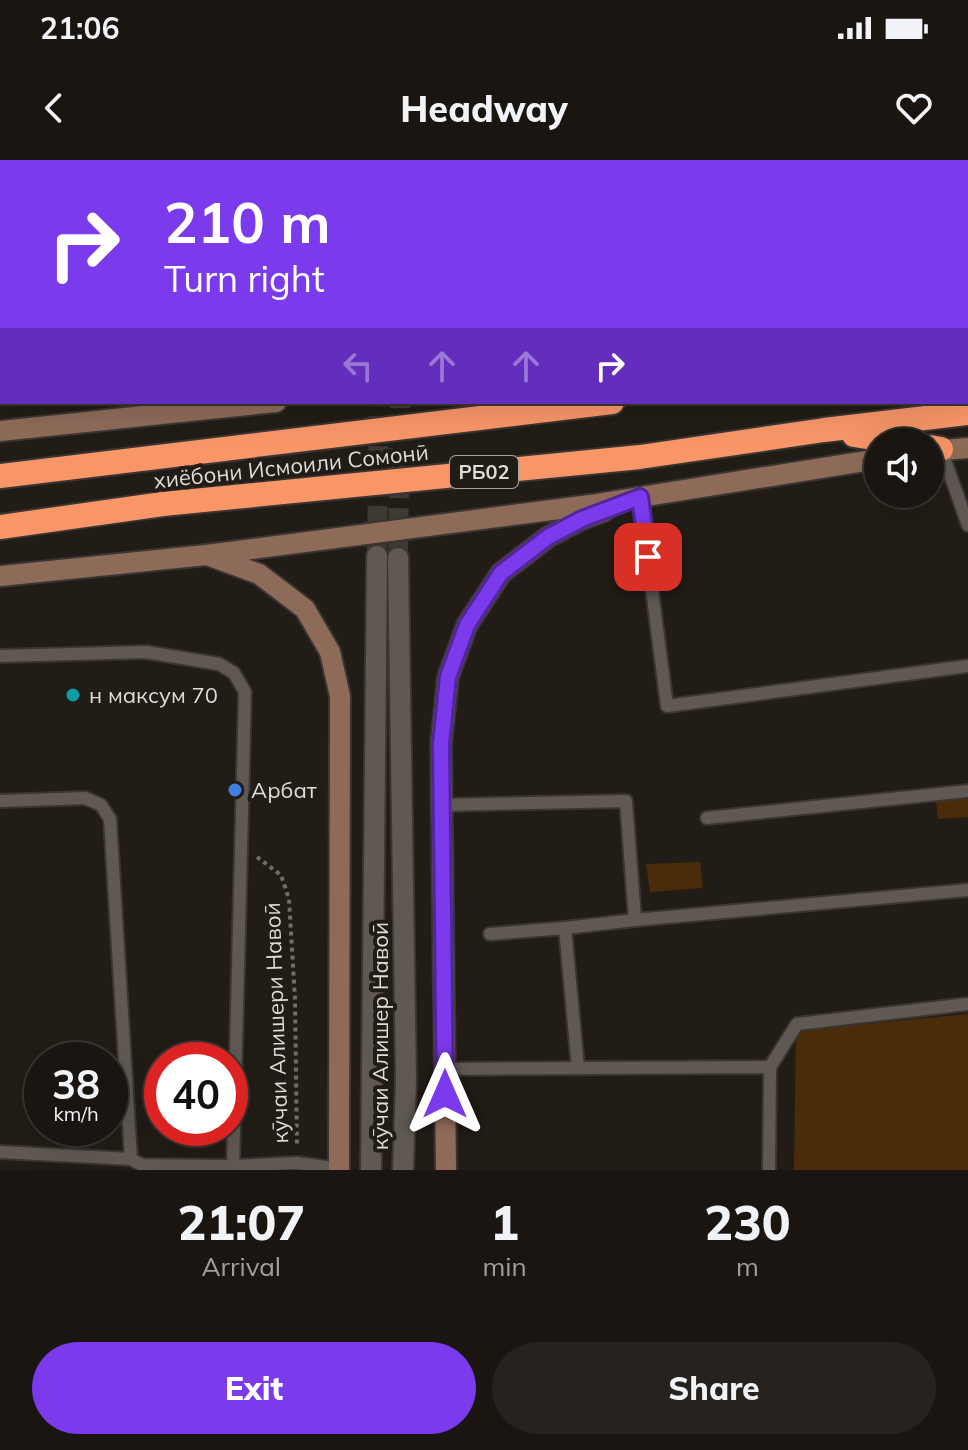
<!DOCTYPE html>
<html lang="en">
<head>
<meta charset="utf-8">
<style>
	:root { --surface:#1a1510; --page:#27221e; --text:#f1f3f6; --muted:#9f9f9f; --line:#383430; --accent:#7c3aed }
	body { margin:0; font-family:Mulish,sans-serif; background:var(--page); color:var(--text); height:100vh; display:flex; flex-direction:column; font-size:30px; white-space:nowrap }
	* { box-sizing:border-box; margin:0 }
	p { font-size:26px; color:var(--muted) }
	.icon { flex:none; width:44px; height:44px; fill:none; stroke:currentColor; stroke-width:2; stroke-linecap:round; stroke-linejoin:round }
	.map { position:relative; height:1010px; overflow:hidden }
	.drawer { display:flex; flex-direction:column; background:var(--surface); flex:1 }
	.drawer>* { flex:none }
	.guide { position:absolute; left:0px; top:0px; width:968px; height:244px; box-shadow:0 8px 32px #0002,0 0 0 2px var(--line); background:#7c3aed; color:#fff; overflow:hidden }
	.buttons { position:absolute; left:864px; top:268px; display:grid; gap:16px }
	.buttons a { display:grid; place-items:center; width:80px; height:80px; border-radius:50%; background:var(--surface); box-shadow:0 8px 32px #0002,0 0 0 2px var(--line); font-size:40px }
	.speed { position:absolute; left:24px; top:882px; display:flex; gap:16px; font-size:40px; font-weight:700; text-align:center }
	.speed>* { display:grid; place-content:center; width:104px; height:104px; border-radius:50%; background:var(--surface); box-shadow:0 8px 32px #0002,0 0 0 2px var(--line); line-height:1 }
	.speed small { font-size:20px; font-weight:400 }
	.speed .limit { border:12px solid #d22; background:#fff; color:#111 }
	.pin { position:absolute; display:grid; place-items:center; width:68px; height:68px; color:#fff; margin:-34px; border-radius:16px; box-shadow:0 4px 12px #0006 }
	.me { position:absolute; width:88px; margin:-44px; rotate:0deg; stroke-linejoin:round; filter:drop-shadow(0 0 6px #0008) }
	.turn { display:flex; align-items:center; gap:28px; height:168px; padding:0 32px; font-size:36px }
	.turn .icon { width:104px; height:104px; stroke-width:2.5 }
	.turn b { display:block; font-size:56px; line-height:68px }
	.lanes { display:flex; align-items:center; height:76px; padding:0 32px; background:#0003; justify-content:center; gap:40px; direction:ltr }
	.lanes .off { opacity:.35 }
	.eta { display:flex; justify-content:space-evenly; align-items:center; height:136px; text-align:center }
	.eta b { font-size:48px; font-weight:800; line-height:56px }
	.primary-button { display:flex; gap:16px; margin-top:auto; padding:16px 32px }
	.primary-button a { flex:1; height:92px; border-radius:48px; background:var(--accent); color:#fff; font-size:32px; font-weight:800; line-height:92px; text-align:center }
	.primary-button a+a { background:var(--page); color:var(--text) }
	.status { display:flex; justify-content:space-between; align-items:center; height:56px; padding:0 40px; background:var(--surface); direction:ltr }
	.status svg { height:22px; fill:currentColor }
	header { display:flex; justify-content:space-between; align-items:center; height:104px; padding:0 32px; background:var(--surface); font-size:36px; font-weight:800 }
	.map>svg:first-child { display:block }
	.green { fill:#4a2c0a }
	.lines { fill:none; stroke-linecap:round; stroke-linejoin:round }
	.street-tunnel { stroke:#3e3933; stroke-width:20; stroke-dasharray:20 10; stroke-linecap:butt }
	.lane-casing { stroke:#3a3532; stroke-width:16 }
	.street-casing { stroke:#3a3532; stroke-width:24 }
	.secondary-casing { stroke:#3a3532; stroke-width:24 }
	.highway-casing { stroke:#3a3532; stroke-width:28 }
	.path { stroke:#726d68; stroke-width:4; stroke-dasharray:4 4; stroke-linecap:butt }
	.lane { stroke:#605953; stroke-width:12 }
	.street { stroke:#605953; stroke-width:20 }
	.secondary { stroke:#8e6b59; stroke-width:20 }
	.highway { stroke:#f89668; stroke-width:24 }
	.route-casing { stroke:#51269a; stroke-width:20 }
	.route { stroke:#7c3aed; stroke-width:14 }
	.culture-dot { fill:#0f9aa8; stroke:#221c16; stroke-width:3 }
	.shop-dot { fill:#3f7fe0; stroke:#221c16; stroke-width:3 }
	.labels { text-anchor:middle; stroke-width:8; stroke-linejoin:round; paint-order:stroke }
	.shield { fill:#221c16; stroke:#a6a29d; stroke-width:2 }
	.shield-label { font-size:20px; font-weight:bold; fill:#dfdbd7 }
	.street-label { font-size:22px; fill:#dfdbd7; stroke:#221c16 }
	.poi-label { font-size:22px; fill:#dfdbd7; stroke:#221c16; text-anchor:start }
</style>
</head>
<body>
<div class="status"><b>21:06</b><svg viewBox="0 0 49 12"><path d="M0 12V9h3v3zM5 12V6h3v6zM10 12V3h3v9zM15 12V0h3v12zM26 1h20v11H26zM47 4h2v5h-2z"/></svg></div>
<header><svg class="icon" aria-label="back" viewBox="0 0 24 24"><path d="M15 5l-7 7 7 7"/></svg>Headway<svg class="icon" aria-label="heart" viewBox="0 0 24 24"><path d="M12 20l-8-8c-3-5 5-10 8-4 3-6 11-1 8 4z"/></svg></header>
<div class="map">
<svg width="968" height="1010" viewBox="0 0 968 1010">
	<rect width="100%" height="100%" fill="#221c16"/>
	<path class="green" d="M 968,628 L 968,657 L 938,659 L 935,631 Z
		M 700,702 L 703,728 L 650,732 L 646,704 Z
		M 968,854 L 968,1010 L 794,1010 L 796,871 Z"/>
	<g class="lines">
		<path class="street-tunnel" d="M 377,396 L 379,242
			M 398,398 L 400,242"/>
		<defs>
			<path id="lane" d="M 602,0 L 605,2
				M 937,2 L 958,0
				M 941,289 L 968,365
				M 640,337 L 667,546 L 968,506
				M 0,496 L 146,492 L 219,504 L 234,513 L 245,532 L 233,1006
				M 0,641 L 85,638 L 101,645 L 110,659 L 131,999
				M 443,645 L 626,641 L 635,760 L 565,768
				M 707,658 L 968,631
				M 635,760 L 968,730
				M 490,774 L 565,768 L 578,908
				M 445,909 L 770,907
				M 0,992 L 131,999 L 142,1005 L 233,1006 L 297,1003 L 339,1009
				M 769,1010 L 770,907 L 797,864 L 968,844"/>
			<path id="street" d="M 379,0 L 379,2
				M 404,2 L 404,0
				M 398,398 L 406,921 L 403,1010
				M 371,1010 L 377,396"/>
			<path id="secondary" d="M 440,0 L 440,2
				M 338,2 L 338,0
				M 966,153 L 968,152
				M 0,271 L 276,242
				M 930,291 L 968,288
				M 210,396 L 259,414 L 305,449 L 330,492 L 340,536 L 339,1010
				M 0,416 L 206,395 L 590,345 L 878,299
				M 446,1010 L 441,584 L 448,517 L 467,465 L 501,413 L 548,377 L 582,359 L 604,351"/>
			<path id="highway" d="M 966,205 L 968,205
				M 854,275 L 898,282
				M 930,287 L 941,289
				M 0,316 L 612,242
				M 0,367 L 163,344 L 640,297 L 824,270 L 968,253"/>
		</defs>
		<use href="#lane" class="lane-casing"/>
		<use href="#street" class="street-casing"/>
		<use href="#secondary" class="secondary-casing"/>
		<use href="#highway" class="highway-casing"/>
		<path class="path" d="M 257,697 L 281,715 L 289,739 L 295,839 L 297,987"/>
		<use href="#lane" class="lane"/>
		<use href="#street" class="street"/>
		<use href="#secondary" class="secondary"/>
		<use href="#highway" class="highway"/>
	</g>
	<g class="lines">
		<defs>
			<path id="route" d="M 445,934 L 441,584 L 448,517 L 467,465 L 501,413 L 548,377 L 582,359 L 640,337 L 648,397"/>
		</defs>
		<use href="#route" class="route-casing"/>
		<use href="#route" class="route"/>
	</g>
	<circle class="culture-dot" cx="73" cy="535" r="8"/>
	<circle class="shop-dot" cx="235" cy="630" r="8"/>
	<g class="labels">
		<rect class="shield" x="450" y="296" width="68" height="32" rx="6"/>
		<g class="shield-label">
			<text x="484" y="319">РБ02</text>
		</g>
		<g class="street-label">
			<text transform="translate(291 306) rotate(-6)" y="8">хиёбони Исмоили Сомонӣ</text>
			<text transform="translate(276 863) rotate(-92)" y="8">кӯчаи Алишери Навоӣ</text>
			<text transform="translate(380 876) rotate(-90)" y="8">кӯчаи Алишер Навоӣ</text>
		</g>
		<g class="poi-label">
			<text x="89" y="543">н максум 70</text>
			<text x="251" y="638">Арбат</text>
		</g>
	</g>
</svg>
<div class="buttons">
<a><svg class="icon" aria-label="sound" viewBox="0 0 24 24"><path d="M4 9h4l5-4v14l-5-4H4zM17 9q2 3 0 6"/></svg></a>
</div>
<div class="speed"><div>38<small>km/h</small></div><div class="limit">40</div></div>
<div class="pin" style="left:648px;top:397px;background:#d93025"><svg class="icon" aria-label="arrive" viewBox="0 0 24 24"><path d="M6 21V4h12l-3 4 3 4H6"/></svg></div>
<svg class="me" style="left:445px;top:934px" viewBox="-20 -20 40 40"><path d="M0-17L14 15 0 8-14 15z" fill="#7c3aed" stroke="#fff" stroke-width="4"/></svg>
<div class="guide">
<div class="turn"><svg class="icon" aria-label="right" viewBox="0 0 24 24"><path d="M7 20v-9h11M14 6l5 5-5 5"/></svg><div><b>210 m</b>Turn right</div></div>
<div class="lanes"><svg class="icon off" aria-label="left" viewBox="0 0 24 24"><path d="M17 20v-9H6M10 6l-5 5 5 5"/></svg><svg class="icon off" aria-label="ahead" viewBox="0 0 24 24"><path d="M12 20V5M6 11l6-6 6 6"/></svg><svg class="icon off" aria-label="ahead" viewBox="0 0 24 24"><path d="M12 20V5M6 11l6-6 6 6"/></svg><svg class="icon" aria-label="right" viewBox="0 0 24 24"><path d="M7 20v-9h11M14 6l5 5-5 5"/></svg></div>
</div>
</div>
<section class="drawer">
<div class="eta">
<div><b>21:07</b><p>Arrival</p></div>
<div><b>1</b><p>min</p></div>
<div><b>230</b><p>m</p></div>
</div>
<div class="primary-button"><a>Exit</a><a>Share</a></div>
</section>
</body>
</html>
